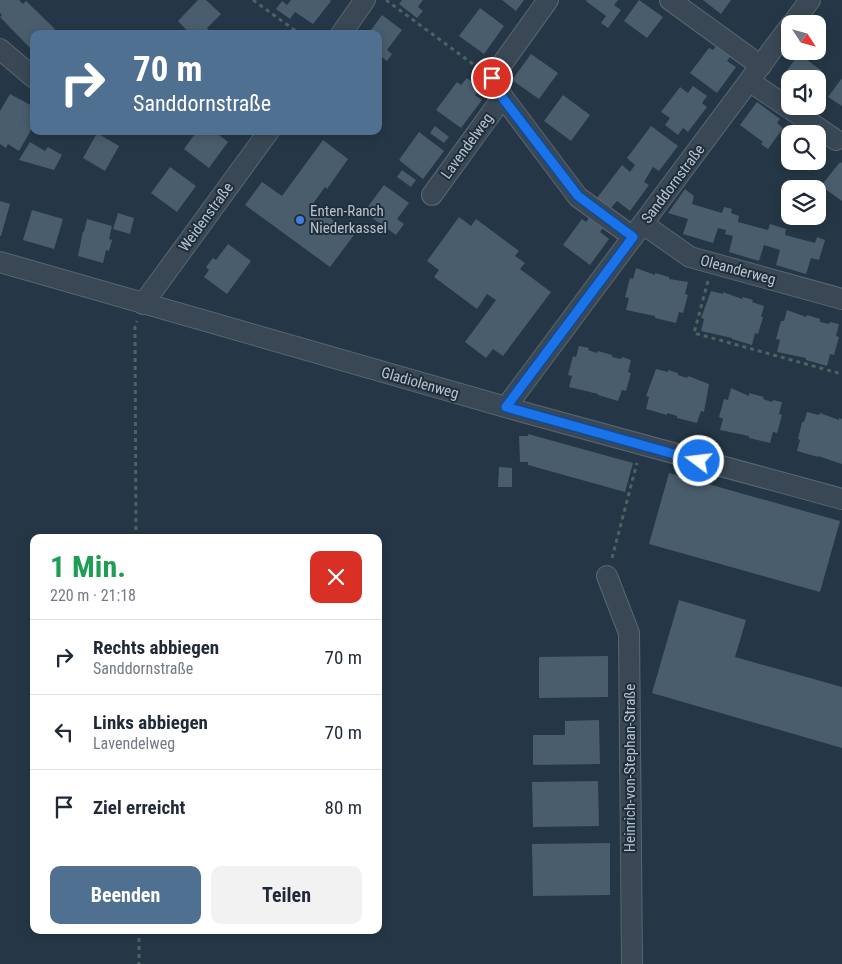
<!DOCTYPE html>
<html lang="de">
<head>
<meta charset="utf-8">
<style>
	:root { --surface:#fff; --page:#f2f2f3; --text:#1f2937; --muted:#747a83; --line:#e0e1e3; --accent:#507091 }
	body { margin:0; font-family:"Roboto Condensed",sans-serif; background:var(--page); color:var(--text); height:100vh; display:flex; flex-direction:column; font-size:19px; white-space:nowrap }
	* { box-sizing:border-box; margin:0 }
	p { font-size:16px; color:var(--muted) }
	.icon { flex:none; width:28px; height:28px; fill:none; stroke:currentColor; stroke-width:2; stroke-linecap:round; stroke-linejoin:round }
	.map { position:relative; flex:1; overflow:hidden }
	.sheet { position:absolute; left:30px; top:534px; width:352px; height:400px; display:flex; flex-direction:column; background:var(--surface); border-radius:10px; box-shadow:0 2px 8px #0003 }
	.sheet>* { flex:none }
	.top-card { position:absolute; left:30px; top:30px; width:352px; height:105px; border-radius:10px; box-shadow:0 2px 8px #0003; background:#507091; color:#fff; overflow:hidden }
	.needle { width:32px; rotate:126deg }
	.controls { position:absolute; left:781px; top:15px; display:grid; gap:10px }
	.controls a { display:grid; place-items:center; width:45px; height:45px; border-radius:10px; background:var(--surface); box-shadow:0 2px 8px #0003; font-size:25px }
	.pin { position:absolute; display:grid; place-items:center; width:42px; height:42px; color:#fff; margin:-21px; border:2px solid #fff; border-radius:50%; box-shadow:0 1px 5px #0007 }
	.me { position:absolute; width:55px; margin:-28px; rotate:285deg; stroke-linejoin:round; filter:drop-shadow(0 0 4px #0008) }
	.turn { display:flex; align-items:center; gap:18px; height:105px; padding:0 20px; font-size:22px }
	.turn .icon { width:65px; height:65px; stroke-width:2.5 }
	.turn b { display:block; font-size:35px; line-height:42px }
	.round { display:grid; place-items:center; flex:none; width:52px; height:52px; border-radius:10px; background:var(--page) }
	.overview { display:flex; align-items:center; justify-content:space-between; height:85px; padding:0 20px }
	h1 { font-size:30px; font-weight:700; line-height:38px; color:#1e9e55 }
	.cta { display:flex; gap:10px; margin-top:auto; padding:10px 20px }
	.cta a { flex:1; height:58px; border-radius:10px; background:var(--accent); color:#fff; font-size:20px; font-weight:700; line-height:58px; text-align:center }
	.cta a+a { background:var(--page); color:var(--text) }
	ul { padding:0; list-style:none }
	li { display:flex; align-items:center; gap:15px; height:75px; padding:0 20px; border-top:1px solid var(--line) }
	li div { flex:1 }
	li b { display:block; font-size:19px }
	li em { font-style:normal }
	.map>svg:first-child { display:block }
	.building { fill:#495d6c }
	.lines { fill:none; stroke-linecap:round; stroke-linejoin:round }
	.minor-casing { stroke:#596672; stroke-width:22 }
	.path { stroke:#486464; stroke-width:3; stroke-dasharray:4 4; stroke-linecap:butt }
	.minor { stroke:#3a4855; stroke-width:20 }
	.route-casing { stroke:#114b97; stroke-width:12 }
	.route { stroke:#1a73e8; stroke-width:9 }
	.shop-dot { fill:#3f7fe0; stroke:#1f2e3b; stroke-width:2 }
	.labels { text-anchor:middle; stroke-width:4; stroke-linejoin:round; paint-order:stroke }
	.street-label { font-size:15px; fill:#b8c3ce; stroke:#1f2e3b }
	.poi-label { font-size:15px; fill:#b8c3ce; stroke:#1f2e3b; text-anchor:start }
</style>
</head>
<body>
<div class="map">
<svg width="842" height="964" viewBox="0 0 842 964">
	<rect width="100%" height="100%" fill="#253746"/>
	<path class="building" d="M 0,0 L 19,0 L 23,4 L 26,1 L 55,29 L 50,34 L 34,34 L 34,52 L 0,17 L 2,15 L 0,13 Z
		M 198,0 L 206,0 L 221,14 L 207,28 L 212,34 L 190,34 L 178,21 Z
		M 291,0 L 330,0 L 331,1 L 313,24 L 295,12 L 290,19 L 276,9 L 282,1 L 287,5 Z
		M 402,0 L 423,0 L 418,7 L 423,11 L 417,18 L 399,4 Z
		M 502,0 L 524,0 L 516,11 Z
		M 587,0 L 618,0 L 614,5 L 621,10 L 608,28 L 601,23 L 606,16 L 586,1 Z
		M 639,0 L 663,17 L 647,38 L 624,21 Z
		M 703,0 L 731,0 L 721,14 Z
		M 480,8 L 504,26 L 484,54 L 459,36 Z
		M 382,15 L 402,30 L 387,50 L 392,54 L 387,61 L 380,56 L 379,58 L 379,34 L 368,34 Z
		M 718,44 L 732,54 L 727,61 L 736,67 L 717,93 L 690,73 L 709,48 L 713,50 Z
		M 531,54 L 558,73 L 539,99 L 512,80 Z
		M 799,54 L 822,71 L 819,75 L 826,81 L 818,92 L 818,79 L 790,79 L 790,90 L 780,83 L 784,78 L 782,77 Z
		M 467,78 L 480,88 L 475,95 L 482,100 L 461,128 L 436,110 L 457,82 L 461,85 Z
		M 842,78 L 842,106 L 828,97 Z
		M 693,86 L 707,96 L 702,103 L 707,107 L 688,132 L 683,128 L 678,135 L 665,125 L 670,118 L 661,112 L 680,87 L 688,93 Z
		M 10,94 L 34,107 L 34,125 L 19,151 L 8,144 L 6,148 L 0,144 L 0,111 Z
		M 563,95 L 590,115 L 571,141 L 544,121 Z
		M 757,102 L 780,119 L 777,123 L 783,128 L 768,149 L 761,144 L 763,142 L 740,125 Z
		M 435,126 L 449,137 L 444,143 L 430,133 Z
		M 651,126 L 678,146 L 659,171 L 653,167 L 644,182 L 649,185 L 630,211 L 617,201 L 611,208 L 597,198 L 622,165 L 630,172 L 635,165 L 627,158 Z
		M 197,131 L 214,131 L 228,142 L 209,168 L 184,149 Z
		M 419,132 L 444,151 L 423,179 L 399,160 Z
		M 97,133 L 119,146 L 105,171 L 83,158 Z
		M 323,140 L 348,159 L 327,189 L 325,187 L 312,205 L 354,235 L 330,267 L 245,205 L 262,182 L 282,196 Z
		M 30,142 L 45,151 L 48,147 L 62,155 L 54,170 L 19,160 Z
		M 818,147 L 824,151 L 818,160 Z
		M 795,161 L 816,161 L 809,171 Z
		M 840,162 L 842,163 L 842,201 L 821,186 Z
		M 170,167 L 196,186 L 177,212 L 151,193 Z
		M 402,170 L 416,180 L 411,187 L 397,177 Z
		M 384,185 L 409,203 L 397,219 L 404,224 L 396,235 L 364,212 Z
		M 685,189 L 694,196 L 692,204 L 722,213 L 724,207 L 732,209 L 731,213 L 739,216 L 738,222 L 768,230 L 770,224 L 786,229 L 785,235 L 815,243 L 817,237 L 825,240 L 819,260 L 811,258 L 806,274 L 776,265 L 780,250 L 764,245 L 759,261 L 729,252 L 733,236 L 725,234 L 726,230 L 718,228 L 713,243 L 683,234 L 688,219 L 668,213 Z
		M 0,201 L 10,204 L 1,236 L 0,236 Z
		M 32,210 L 63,219 L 54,249 L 23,240 Z
		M 118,213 L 134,218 L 130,234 L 113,229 Z
		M 591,215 L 605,225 L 600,232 L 609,239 L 590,265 L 563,245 L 582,219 L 586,222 Z
		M 459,217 L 471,226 L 476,219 L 519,251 L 515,256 L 525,263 L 520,269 L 551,292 L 503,356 L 493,349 L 486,358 L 465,342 L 496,300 L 487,294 L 477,309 L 434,277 L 439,270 L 427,261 Z
		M 87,219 L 112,226 L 109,239 L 112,240 L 109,251 L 106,250 L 103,263 L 78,256 L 83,231 L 84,232 Z
		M 228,244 L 251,261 L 227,294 L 204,277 L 209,270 L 206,267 L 213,258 L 216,260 Z
		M 636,268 L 655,275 L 655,273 L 669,277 L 669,279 L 688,282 L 685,294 L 688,295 L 683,313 L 679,312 L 676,323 L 655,318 L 655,316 L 626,310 L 629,298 L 625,297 L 630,278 L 633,279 Z
		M 711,291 L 723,294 L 723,292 L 742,299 L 743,297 L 753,300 L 752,302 L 764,306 L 761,317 L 763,317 L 758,334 L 755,333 L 752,345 L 732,339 L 732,338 L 701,331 L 704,319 L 701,318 Z
		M 787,310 L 806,317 L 807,315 L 820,319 L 820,322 L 829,324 L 830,322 L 839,324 L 836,336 L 839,337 L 834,355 L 830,354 L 827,366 L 806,360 L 806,358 L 777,352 L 780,340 L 776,339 L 781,321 L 784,321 Z
		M 579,346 L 589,348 L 588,350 L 597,353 L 598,351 L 612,355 L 612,357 L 621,359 L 622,357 L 631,360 L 628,372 L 631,373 L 626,391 L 622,390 L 618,401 L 598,395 L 598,394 L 569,387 L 572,376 L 568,375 L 573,356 L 576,357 Z
		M 656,369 L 668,372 L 668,370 L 678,373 L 678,375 L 687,378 L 688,376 L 709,384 L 704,412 L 701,411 L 697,423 L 677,418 L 677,416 L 667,413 L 667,415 L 646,409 L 649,397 L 646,396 Z
		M 731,388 L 749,396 L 749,393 L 764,397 L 763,399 L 772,402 L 773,400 L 782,402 L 779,414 L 782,415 L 777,433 L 773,432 L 770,443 L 749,438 L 749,436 L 720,430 L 723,419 L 719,417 L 724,399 L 728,400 Z
		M 807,412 L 819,415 L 820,413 L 839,420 L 839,418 L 842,419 L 842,464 L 818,456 L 818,457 L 797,451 L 800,440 L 798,439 L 802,422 L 804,422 Z
		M 528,434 L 633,463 L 625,492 L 528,465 L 528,462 L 520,462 L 519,436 L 528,436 Z
		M 499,467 L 512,468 L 512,487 L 498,487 Z
		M 669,473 L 840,521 L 820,592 L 649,544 Z
		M 679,600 L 746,620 L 735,657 L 842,687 L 842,748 L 652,693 Z
		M 608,656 L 608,697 L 539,698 L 539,657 Z
		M 599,720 L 600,764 L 533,765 L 533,735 L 565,735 L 565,721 Z
		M 598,781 L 599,826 L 533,827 L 532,782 Z
		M 610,843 L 610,895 L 533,896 L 532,844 Z"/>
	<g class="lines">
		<defs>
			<path id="minor" d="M 548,0 L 492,78 L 503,97 L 578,197 L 633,237
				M 670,0 L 761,66
				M 792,24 L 810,0
				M 341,34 L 365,0
				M 0,49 L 34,78
				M 749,81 L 836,140
				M 432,195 L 503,97
				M 643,224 L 690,257 L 842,299
				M 0,262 L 530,414 L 842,499
				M 143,304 L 269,131
				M 506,407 L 790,26
				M 607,576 L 629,633 L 632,964"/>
		</defs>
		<use href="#minor" class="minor-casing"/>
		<path class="path" d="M 253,0 L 300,34
			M 386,0 L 477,67
			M 708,281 L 694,333 L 842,374
			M 136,538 L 135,327 L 137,321
			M 612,558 L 637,463
			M 139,930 L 139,964"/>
		<use href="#minor" class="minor"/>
	</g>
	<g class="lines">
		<defs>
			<path id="route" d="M 492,78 L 502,97 L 578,196 L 633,237 L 506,407 L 699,461"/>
		</defs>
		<use href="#route" class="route-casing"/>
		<use href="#route" class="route"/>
	</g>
	<circle class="shop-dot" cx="300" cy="220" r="5"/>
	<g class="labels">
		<g class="street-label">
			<text transform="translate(467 146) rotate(-54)" y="5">Lavendelweg</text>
			<text transform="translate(673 184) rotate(-53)" y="5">Sanddornstraße</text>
			<text transform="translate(206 217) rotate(-54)" y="5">Weidenstraße</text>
			<text transform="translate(738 270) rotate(15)" y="5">Oleanderweg</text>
			<text transform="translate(420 383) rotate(16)" y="5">Gladiolenweg</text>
			<text transform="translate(630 768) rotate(-90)" y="5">Heinrich-von-Stephan-Straße</text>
		</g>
		<g class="poi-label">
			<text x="310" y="216">Enten-Ranch<tspan x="310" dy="17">Niederkassel</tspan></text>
		</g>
	</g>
</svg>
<div class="controls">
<a><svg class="needle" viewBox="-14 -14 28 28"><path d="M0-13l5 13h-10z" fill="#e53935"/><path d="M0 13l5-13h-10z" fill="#747a83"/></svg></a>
<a><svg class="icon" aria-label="sound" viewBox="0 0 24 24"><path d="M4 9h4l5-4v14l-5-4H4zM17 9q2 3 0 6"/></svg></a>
<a><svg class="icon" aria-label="search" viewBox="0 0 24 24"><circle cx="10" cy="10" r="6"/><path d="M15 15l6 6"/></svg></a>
<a><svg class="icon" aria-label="layers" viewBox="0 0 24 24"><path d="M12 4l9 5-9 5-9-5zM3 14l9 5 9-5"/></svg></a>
</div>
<div class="pin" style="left:492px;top:78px;background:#d93025"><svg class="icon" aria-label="arrive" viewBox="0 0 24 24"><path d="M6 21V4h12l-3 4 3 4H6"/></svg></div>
<svg class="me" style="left:699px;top:461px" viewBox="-20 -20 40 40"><circle r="17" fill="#1a73e8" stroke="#fff" stroke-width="3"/><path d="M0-11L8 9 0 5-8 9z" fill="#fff"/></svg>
<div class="top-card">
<div class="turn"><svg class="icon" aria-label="right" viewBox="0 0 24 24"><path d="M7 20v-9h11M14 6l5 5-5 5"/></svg><div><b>70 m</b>Sanddornstraße</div></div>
</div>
<section class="sheet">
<div class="overview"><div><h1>1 Min.</h1><p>220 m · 21:18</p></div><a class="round" style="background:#d93025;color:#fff"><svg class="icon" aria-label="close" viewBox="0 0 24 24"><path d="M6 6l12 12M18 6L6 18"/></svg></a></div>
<ul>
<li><svg class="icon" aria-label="right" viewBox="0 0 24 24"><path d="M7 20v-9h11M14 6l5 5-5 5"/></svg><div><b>Rechts abbiegen</b><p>Sanddornstraße</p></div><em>70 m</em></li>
<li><svg class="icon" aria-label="left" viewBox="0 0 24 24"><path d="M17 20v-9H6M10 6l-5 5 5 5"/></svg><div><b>Links abbiegen</b><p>Lavendelweg</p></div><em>70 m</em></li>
<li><svg class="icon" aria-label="arrive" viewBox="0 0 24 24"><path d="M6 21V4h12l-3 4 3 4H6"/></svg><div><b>Ziel erreicht</b></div><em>80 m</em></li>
</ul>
<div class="cta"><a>Beenden</a><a>Teilen</a></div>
</section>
</div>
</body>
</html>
